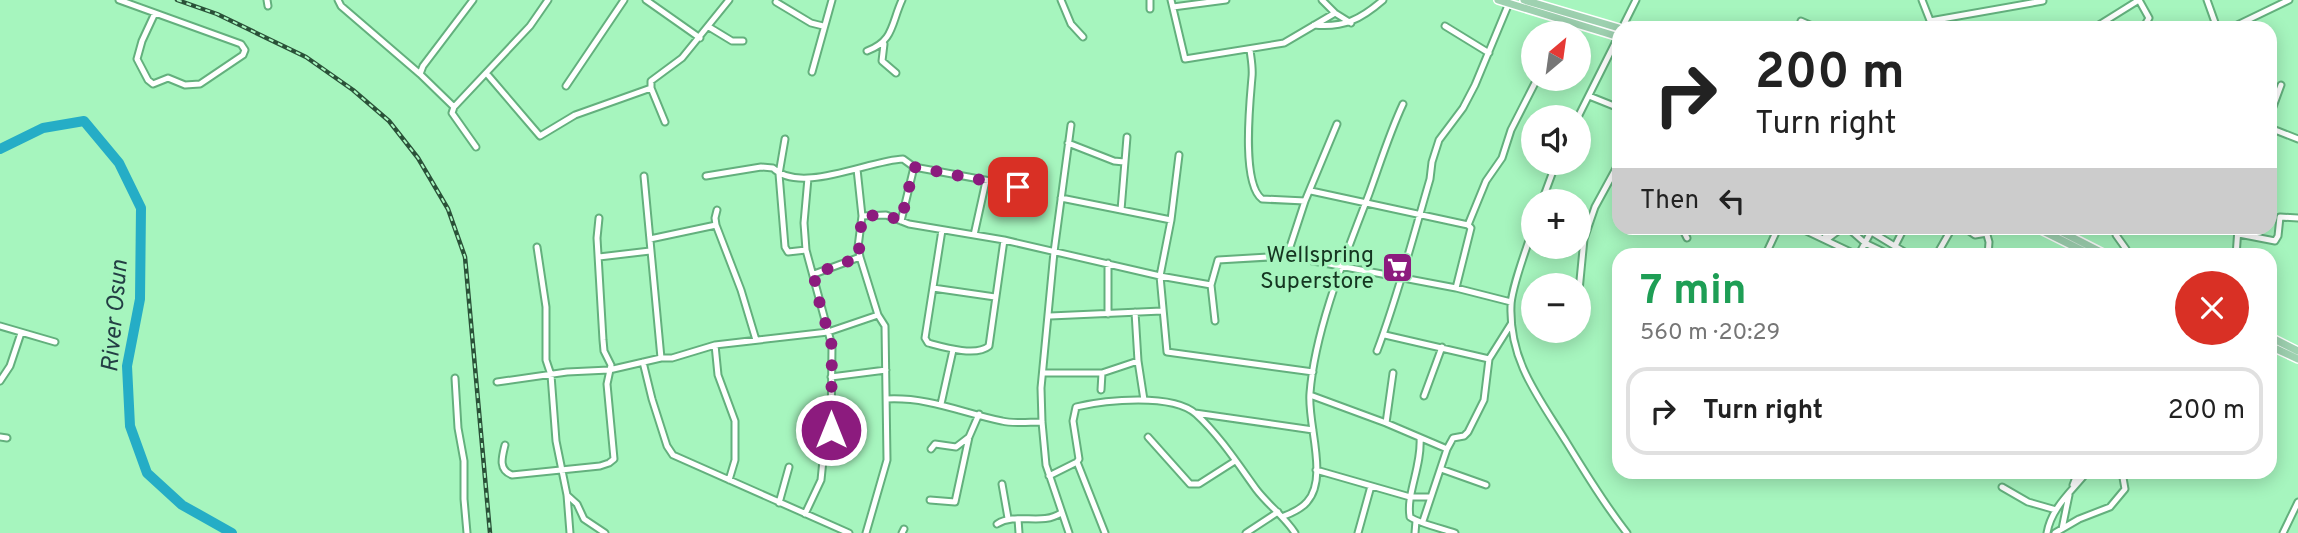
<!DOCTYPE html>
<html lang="en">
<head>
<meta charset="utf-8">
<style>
	:root { --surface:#fff; --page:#f6f6f6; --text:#222; --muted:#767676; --line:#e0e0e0 }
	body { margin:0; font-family:Overpass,sans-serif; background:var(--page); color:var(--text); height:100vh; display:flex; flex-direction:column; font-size:26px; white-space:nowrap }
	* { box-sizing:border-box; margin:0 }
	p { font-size:23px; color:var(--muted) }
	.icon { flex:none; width:38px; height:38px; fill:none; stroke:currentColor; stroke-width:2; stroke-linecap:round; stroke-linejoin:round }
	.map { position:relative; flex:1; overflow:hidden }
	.panel { position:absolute; left:1612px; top:248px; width:665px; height:231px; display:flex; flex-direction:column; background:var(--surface); border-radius:21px; box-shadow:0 4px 18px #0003 }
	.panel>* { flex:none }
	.hud { position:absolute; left:1612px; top:21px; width:665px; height:214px; border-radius:21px; box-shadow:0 4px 18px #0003; background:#fff; color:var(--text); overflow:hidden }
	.needle { width:46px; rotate:29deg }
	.tools { position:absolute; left:1521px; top:21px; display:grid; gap:14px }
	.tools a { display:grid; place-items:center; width:70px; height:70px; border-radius:50%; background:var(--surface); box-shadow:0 4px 18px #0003; font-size:35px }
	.pin { position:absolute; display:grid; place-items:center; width:60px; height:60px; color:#fff; margin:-30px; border-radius:14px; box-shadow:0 4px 10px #0006 }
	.me { position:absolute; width:77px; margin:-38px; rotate:0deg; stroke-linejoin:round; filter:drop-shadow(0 0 5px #0008) }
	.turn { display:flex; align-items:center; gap:24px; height:147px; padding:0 28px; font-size:32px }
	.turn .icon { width:91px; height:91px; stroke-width:2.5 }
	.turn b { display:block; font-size:49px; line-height:60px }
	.then { display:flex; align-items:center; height:66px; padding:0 28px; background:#0003; gap:14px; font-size:26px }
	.round { display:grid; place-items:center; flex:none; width:74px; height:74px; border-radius:37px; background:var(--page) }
	.summary { display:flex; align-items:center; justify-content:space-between; height:119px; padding:0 28px }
	h1 { font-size:42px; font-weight:700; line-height:52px; color:#1e9e55 }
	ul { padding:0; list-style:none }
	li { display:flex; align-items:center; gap:21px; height:88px; margin:0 14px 10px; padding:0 14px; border:4px solid var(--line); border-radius:21px }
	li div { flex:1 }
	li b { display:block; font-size:26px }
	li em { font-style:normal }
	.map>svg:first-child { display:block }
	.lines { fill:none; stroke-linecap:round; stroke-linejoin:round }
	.river { stroke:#25adc6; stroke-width:10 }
	.minor-casing { stroke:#63b07d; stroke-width:9 }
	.major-casing { stroke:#fff; stroke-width:10 }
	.minor { stroke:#fff; stroke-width:5 }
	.major { stroke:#9ed1b0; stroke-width:7 }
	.rail-casing { stroke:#2a5138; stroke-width:4.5 }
	.rail { stroke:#a6f5be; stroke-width:2; stroke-dasharray:5; stroke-linecap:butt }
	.route { stroke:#8c1b7e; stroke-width:12; stroke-dasharray:0 21.6 }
	.labels { text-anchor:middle; stroke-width:7; stroke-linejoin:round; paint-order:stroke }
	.poi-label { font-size:23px; fill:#153621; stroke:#a6f5be; text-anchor:end }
	.water-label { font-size:24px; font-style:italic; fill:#233e44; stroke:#a6f5be }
</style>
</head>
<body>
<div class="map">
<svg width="2298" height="533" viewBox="0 0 2298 533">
	<rect width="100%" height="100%" fill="#a6f5be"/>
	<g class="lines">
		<path class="river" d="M 0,149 L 43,128 L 84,121 L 119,163 L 141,208 L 140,299 L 127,366 L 130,426 L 147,473 L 182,505 L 232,533"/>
		<defs>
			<path id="minor" d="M 119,0 L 241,44 L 245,50 L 243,55 L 200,84 L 185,85 L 168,78 L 153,84 L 148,80 L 137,59 L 142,41 L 155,13
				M 267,0 L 268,6
				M 338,0 L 341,6 L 420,74
				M 473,0 L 423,66 L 420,74 L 454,107 L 530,26 L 548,0
				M 646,0 L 700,38
				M 1061,0 L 1071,24 L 1083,37
				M 1150,0 L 1150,9
				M 1171,0 L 1185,59 L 1284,43 L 1335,13
				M 1322,0 L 1335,13 L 1351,23
				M 1922,0 L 1933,28
				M 2139,0 L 2149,18 L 2143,28
				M 2207,0 L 2217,28
				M 776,2 L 811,23 L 823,26
				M 1173,7 L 1226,0
				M 1801,21 L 1817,28
				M 1930,21 L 2043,1
				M 1314,25 C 1344,28 1361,19 1383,0
				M 1445,26 L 1489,53
				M 709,27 L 732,41 L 743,41
				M 1622,28 L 1636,0
				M 2094,28 L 2139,0
				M 2231,28 L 2289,0
				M 1558,33 L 1563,20
				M 884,44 L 882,61 L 896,73
				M 1250,50 C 1251,58 1253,68 1252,77 C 1250,101 1241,183 1262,199 L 1305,201
				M 867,51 C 894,41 891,24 902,0
				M 812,72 L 832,0
				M 487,74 L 540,136 L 575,115 L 651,88
				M 566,86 L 624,0
				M 1589,96 L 1619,108
				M 454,107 L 452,113 L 476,147
				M 2270,115 L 2281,85
				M 1578,117 L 1618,37
				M 665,122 L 651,88 L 651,81 L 682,58 L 729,0
				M 2270,128 L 2298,139
				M 785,139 L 779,174 L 785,247 L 788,252 L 806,250
				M 1068,143 L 1114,161 L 1124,162
				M 1179,155 L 1171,220 L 1160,276 L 1167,352 L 1313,372
				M 644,176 L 661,358
				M 706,176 L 761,167 L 773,168 C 800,195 870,160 903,159 L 914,167 L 1034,189
				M 1311,191 L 1468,225
				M 1061,198 L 1171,220
				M 1542,201 L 1556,163
				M 717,210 L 715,218 L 716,225 L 741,290 L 756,340
				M 1121,210 L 1127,137
				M 862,216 L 886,215 L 909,224 L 1004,240 L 1160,276 L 1211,285 L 1215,321
				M 901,221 L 914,167
				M 1533,228 C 1527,248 1511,288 1511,306 C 1509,362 1540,399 1567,443 C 1586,474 1605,505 1627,533
				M 1682,228 L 1687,238
				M 1800,228 L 1859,256
				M 1825,228 L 1826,240
				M 1848,228 L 1865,243 L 1890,255
				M 1865,228 L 1911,256
				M 1965,228 L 1975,235 L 1987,233
				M 1985,228 L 1989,242 L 1988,256
				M 2117,228 L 2116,235 L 2126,249 L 2124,256
				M 942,230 L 925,338 L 928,343 C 943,347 976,357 989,346 L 1004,240
				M 2239,234 L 2275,241 L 2278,236 L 2280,217 L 2298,218
				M 974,235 L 986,181
				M 650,239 L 716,225
				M 1826,240 L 1842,228
				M 537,247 L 546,307 L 546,360 L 551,375 L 556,441 L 567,495 L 570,533
				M 1893,250 L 1904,228
				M 1287,256 L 1305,201 L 1337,124
				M 1765,256 L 1778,228
				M 1858,256 L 1873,228
				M 1936,256 L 1952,228
				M 2236,256 L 2238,228
				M 599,257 L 650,251
				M 860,257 L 878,315
				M 1108,263 L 1108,314
				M 814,274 L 860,257 L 858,247 L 862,216 L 857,169
				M 1211,285 L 1218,260 L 1287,256 L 1456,288 L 1511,302
				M 933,288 L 995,297
				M 1456,288 L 1471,228 L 1468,225 L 1486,181 L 1502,158 L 1511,130 L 1537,79
				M 1578,301 L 1584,239 L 1595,207 L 1619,163
				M 1135,312 L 1138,361 L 1144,400
				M 1050,316 L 1162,311
				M 0,326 L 55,342
				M 1385,335 L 1489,359
				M 715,345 L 718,375 L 735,421 L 735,460 L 729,480
				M 1377,351 C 1398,296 1413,237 1430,179 L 1432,162 L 1439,140 L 1463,108 L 1475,85 L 1509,3
				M 643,362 L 652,399 L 667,446 L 673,455 L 849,533
				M 1043,373 L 1102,373
				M 831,377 L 886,370
				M 455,378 L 458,428 L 464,461 L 464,499 L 467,533
				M 0,381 L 10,366 L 21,333
				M 497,382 L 567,372 L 609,370 L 661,358 L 672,358 L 715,345 L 828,332 L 878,315 L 885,326 L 887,460 L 866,533
				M 1101,390 L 1102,373 L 1138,361
				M 1310,395 L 1386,423 L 1447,449
				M 1424,396 L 1442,347
				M 887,399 C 929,397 963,413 1002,421 C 1014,424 1029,422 1042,422
				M 941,404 L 953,350
				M 1195,413 L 1313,430
				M 1386,423 L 1393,373
				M 0,437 L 7,438
				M 1148,437 L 1190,484 L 1199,484 L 1235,461
				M 1420,438 C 1422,466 1406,494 1410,517 C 1418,523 1443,529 1455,533
				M 505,445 C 502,457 498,470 512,475 L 600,466 L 609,463 L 614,459 L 607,384 L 611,365 L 604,351 L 603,340 L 597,238 L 599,218
				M 931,449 L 935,444 L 956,447 L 969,437
				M 1077,462 L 1105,533
				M 1441,469 L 1486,485
				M 1316,470 L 1410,497 L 1431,497
				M 1049,476 L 1077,462 L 1079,459 L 1073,421 L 1076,407 C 1105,400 1173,393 1196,414 C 1219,435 1238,464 1256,489 C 1268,505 1284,516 1295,533
				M 1002,484 L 1008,518
				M 2073,485 L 2078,472
				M 2002,487 L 2028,502 L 2056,510
				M 567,495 L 577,504 L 584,519 L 605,533
				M 930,500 L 955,502 L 969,437 L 979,414
				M 779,503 L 789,467
				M 805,514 L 821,480 L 823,460 L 831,430 L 832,346 L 806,250 L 804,223 L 808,178
				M 1284,516 C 1292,513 1301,509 1307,502 C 1329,478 1307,423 1310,393 C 1315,329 1346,254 1369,194 C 1380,164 1389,134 1403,104
				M 1018,519 L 1019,533
				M 1423,521 L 1447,449 L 1453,438 L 1464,436 L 1468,432 L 1484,400 L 1489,359 L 1511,324
				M 997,524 C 1016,512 1042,526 1061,513
				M 2062,529 L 2069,495
				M 902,533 L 904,529
				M 1069,533 L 1046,465 L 1042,422 L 1041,388 L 1054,252 L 1071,125
				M 1246,533 L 1278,512
				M 1358,533 L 1371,486
				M 1415,533 L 1416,521
				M 2047,533 C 2051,508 2072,491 2087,472
				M 2055,533 L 2079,519 L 2110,507 L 2125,489 L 2122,472
				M 2283,533 L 2298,502"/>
			<path id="major" d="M 1498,0 L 1619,37
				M 1524,0 L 1619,28
				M 2037,228 L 2093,256
				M 2054,228 L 2109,256
				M 2270,337 L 2298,351
				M 2270,346 L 2298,359"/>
		</defs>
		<use href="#minor" class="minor-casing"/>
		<use href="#major" class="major-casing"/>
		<use href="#minor" class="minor"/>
		<use href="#major" class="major"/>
		<defs>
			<path id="rail" d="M 177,0 L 217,14 L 306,57 L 353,90 L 389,121 L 418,158 L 448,209 L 465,257 L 490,533"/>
		</defs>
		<use href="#rail" class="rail-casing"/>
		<use href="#rail" class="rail"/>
	</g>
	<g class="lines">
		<path class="route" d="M 831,430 L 832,346 L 816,290 L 814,274 L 860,257 L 859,247 L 862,216 L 886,215 L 901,221 L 914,167 L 1018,187"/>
	</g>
	<defs>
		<symbol id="supermarket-square" viewBox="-11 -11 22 22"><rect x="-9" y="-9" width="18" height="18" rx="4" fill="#8c1b7e" stroke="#a6f5be"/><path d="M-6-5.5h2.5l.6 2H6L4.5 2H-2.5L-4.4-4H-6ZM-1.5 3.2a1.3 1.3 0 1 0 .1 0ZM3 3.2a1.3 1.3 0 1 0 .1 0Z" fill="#fff"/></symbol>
	</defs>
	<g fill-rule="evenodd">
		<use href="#supermarket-square" x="1380" y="250" width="35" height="35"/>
	</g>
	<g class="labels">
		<g class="poi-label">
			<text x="1374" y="262">Wellspring<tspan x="1374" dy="26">Superstore</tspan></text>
		</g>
		<g class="water-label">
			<text transform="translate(114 316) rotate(-85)" y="8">River Osun</text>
		</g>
	</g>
</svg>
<div class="tools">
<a><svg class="needle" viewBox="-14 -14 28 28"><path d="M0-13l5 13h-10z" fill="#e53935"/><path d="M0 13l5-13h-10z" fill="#767676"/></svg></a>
<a><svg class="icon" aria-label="sound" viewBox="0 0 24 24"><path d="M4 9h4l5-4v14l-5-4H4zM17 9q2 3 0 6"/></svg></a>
<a>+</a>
<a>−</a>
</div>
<div class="pin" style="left:1018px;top:187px;background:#d93025"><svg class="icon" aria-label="arrive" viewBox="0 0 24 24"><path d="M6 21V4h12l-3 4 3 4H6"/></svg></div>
<svg class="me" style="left:831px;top:430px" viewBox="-20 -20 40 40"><circle r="17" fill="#8c1b7e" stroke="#fff" stroke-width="3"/><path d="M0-11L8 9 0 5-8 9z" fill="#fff"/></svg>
<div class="hud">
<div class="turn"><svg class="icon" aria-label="right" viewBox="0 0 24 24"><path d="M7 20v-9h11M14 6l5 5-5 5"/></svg><div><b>200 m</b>Turn right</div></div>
<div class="then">Then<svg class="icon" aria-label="left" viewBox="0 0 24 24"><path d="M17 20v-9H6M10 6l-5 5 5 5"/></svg></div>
</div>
<section class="panel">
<div class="summary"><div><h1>7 min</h1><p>560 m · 20:29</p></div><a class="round" style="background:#d93025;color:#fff"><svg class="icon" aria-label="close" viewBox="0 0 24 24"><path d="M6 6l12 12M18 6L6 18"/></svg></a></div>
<ul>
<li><svg class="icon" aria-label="right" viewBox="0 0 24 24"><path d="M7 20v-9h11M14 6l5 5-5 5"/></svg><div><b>Turn right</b></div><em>200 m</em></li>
</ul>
</section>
</div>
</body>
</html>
